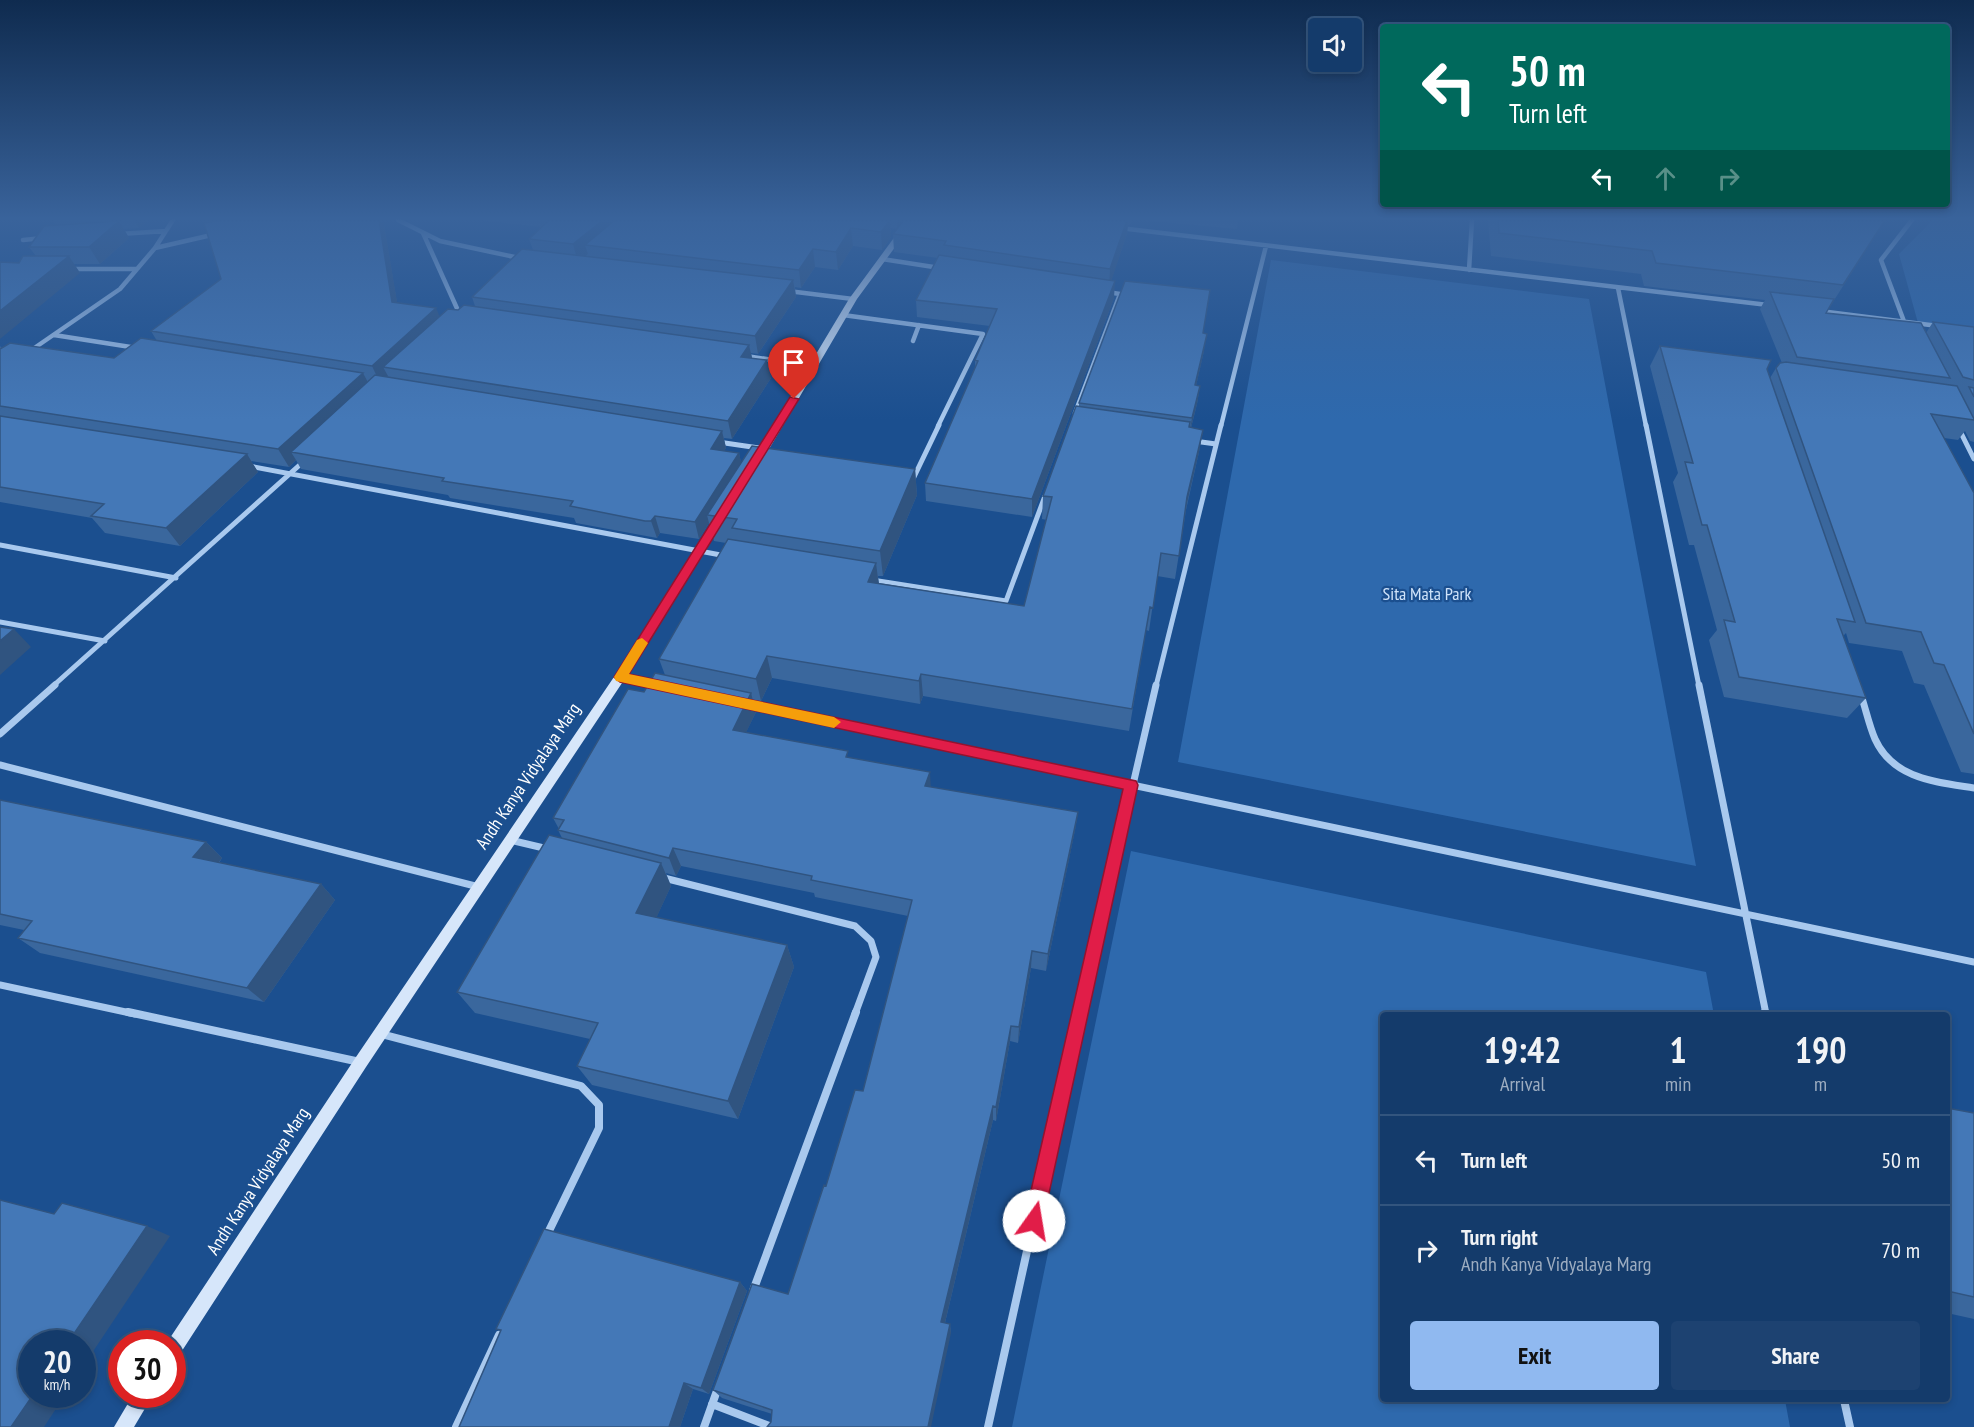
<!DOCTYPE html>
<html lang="en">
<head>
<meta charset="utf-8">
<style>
	:root { --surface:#143b6b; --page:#1d4271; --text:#f1f3f6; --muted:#9dadc1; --line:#33557e; --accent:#90b9f0 }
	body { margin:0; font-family:"PT Sans Narrow",sans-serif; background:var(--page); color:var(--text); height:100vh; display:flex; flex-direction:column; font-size:22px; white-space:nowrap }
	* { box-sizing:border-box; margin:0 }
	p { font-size:20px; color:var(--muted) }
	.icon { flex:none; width:33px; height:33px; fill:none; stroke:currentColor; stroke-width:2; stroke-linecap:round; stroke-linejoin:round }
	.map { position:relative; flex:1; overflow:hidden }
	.details { position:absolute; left:1380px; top:1012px; width:570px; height:390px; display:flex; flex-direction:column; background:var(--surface); border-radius:6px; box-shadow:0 3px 9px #0003,0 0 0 2px var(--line) }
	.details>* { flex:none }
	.guide { position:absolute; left:1380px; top:24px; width:570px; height:183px; border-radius:6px; box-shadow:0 3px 9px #0003,0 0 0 2px var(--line); background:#00695c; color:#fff; overflow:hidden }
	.controls { position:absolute; left:1308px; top:18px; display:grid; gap:12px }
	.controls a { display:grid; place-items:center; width:54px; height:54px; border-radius:6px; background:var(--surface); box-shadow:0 3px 9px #0003,0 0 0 2px var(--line); font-size:30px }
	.speed { position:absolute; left:18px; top:1330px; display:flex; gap:12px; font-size:30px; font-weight:700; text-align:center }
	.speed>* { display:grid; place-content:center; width:78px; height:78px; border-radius:50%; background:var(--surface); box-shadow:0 3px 9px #0003,0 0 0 2px var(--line); line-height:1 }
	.speed small { font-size:15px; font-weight:400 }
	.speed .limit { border:9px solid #d22; background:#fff; color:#111 }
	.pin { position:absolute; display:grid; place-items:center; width:51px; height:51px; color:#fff; margin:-62px -26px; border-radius:50% 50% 50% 0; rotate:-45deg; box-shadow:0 0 6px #0007 }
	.pin .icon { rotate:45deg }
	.me { position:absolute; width:66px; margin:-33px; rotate:13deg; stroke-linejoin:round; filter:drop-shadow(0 0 4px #0008) }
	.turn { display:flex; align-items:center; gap:21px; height:126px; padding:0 30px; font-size:27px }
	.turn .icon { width:78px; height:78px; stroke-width:2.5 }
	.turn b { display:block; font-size:42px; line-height:51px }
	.lanes { display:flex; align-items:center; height:57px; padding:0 30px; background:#0003; justify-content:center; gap:30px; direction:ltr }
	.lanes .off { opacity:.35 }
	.eta { display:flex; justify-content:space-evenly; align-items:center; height:102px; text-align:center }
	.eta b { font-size:36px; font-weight:700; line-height:42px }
	.button { display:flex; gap:12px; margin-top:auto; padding:12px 30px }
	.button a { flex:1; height:69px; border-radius:6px; background:var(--accent); color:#111; font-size:24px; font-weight:700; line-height:69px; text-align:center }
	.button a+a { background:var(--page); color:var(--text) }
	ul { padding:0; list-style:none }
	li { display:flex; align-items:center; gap:18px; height:90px; padding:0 30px; border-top:2px solid var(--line) }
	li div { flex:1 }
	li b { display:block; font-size:22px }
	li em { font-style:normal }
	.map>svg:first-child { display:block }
	.green { fill:#2e69ad }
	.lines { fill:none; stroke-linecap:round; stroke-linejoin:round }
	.street-far3 { stroke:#a9c9ee; stroke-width:4.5 }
	.street-far2 { stroke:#a9c9ee; stroke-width:5 }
	.street-far1 { stroke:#a9c9ee; stroke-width:7 }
	.street { stroke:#a9c9ee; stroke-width:8 }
	.secondary { fill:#d6e6fa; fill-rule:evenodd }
	.wall { fill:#3a679d }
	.shaded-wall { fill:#305480 }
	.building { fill:#4478b7; stroke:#305480; stroke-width:1.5 }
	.route { fill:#e11d48; stroke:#92132f; stroke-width:1.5 }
	.slow { fill:#f59e0b }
	.labels { text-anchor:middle; stroke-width:4.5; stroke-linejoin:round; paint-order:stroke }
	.park-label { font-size:18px; fill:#cfe3fa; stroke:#1b4f8f }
	.street-label { font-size:18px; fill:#fff; stroke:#1b4f8f }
</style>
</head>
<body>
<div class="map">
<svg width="1974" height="1427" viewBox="0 0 1974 1427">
	<rect width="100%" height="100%" fill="#1b4f8f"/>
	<path class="green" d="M 1933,220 L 1974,220 L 1974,330 L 1918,323 L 1899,254 Z
		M 1271,260 L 1589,299 L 1696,866 L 1178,762 Z
		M 1131,851 L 1706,972 L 1714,1015 L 1383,1016 L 1383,1400 L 1785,1400 L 1790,1427 L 1012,1427 Z"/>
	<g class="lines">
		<path class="street-far3" d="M 398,220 L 440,241 L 519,258
			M 1120,228 L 1768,305
			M 423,233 L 460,315
			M 119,234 L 166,231
			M 23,240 L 43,238
			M 155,248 L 216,234
			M 882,259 L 940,268
			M 71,269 L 137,269
			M 1469,270 L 1472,220
			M 1618,288 L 1646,426
			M 788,291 L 853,299
			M 1820,311 L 1938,326
			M 843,315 L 983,334 L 938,426
			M 1905,324 L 1881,260 L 1912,220
			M 54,335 L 137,348
			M 913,341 L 919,325
			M 30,351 L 120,289 L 155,248 L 173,220
			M 746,356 L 813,366
			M 1075,413 L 1120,294 L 1107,292
			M 1221,426 L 1266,246"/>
		<path class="street-far2" d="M 1646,425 L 1699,686
			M 1959,429 L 1974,459
			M 1194,441 L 1216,444
			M 718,442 L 759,448
			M 249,466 L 726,556
			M 913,479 L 939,425
			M 0,545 L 176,578
			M 872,580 L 1006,601 L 1045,496
			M 0,622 L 105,641
			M 620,677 L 655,685
			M 53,686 L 303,462
			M 1156,686 L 1221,425"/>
		<path class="street-far1" d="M 1699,685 L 1766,1014
			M 1861,695 C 1866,710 1869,725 1875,739 C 1893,779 1936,782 1974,788
			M 747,704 L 1974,962
			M 0,734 L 55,685
			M 0,765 L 479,887
			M 510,840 L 548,849
			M 660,877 L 855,926 L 871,941 L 876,957 L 855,1014
			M 0,985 L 135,1014
			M 1080,1014 L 1156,685"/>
		<path class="street" d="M 128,1012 L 360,1062
			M 1765,1012 L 1766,1016
			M 381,1034 L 581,1086 L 599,1105 L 599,1128 L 546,1237
			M 753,1291 L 856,1012
			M 1844,1400 L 1850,1427
			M 712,1404 L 772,1427
			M 456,1427 L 499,1335
			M 704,1427 L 719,1385
			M 988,1427 L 1080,1012"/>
		<path class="secondary" d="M 907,220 L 915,220 L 857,299 L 762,461 L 757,464 L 754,463 L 752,461 L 849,299 Z
			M 720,516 L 725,519 L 624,680 L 366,1067 L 178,1357 L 172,1360 L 172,1344 L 166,1344 L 356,1057 L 616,674 L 716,517 Z
			M 133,1395 L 153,1395 L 134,1427 L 114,1427 Z"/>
	</g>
	<path class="wall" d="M 52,220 L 149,220 L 139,228 L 124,229 L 129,238 L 100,264 L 74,264 L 80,273 L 19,263 L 36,256 L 29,247 L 56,225 Z
		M 478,220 L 1132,220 L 1130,225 L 1128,225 L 1127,234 L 1111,280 L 1114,298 L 1032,517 L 926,501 L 925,483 L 975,368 L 975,360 L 990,326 L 917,317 L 916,300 L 938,258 L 894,252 L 893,234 L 897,229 L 891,228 L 891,237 L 882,250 L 853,246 L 838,270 L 815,267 L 801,288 L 795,287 L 796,297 L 758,354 L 751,353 L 752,358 L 771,378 L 732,439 L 724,438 L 726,448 L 724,451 L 739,453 L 741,463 L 915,469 L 917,495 L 883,576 L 878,576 L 879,583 L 1024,606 L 1047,520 L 1042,519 L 1043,496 L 1079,407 L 1079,403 L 1203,333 L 1204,351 L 1196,386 L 1200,386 L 1197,404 L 1191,428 L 1203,430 L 1199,452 L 1186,510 L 1175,579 L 1157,576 L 1149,631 L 1146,630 L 1129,731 L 923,696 L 920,704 L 772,678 L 761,701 L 753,700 L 756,712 L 746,732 L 849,758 L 931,787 L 1078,812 L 1075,830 L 1046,971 L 1031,968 L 1018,1043 L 1010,1041 L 996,1121 L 993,1120 L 945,1323 L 950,1324 L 951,1333 L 771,1422 L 772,1414 L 722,1398 L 713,1390 L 788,1294 L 826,1186 L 863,1091 L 908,916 L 815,897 L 814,893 L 681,866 L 676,876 L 666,873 L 671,886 L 656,918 L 787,945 L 794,967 L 738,1119 L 592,1085 L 577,1066 L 590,1039 L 475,1013 L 457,992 L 562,838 L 558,830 L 559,829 L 553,818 L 644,692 L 665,675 L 659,659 L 726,543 L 714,541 L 709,523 L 699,539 L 660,533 L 657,538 L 576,523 L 574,518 L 450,498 L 448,495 L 301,469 L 296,460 L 289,467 L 251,461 L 258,472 L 180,546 L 105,533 L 92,518 L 0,502 L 0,346 L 2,348 L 114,358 L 157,341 L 151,331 L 384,224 L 397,303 L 440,316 L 458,310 L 475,306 L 472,297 L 533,250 L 529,239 L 541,227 Z
		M 1141,220 L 1238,220 L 1237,229 Z
		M 1488,220 L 1885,220 L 1826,313 L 1926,333 L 1933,322 L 1974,327 L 1974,442 L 1970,441 L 1965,431 L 1958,440 L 1944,438 L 1974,493 L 1974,774 L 1961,772 L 1924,685 L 1914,683 L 1902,651 L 1849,643 L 1846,633 L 1843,636 L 1866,698 L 1847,718 L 1724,697 L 1709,640 L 1717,630 L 1694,545 L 1689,545 L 1673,482 L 1678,473 L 1650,366 L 1660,346 L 1767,369 L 1770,378 L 1776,368 L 1782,363 L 1760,309 L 1765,300 L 1644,286 L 1641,274 L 1491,256 Z
		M 0,800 L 206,842 L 222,858 L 219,863 L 321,884 L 335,900 L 264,1002 L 40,953 L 18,938 L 24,930 L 0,925 Z
		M 1947,1108 L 1974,1113 L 1974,1319 L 1947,1313 Z
		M 740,1282 L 747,1291 L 709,1394 L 693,1389 L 680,1427 L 459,1427 L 501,1332 L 496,1329 Z"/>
	<path class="shaded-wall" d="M 134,220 L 149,220 L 139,228 Z
		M 204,220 L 260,220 L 211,231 Z
		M 379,220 L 382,220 L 384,224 L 400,319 L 392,302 Z
		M 603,220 L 629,220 L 585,245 L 588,254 L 578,262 L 573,244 Z
		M 890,220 L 891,237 L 882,250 L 881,232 Z
		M 897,220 L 904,220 L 897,229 Z
		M 1127,220 L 1128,220 L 1127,234 L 1109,288 L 1110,269 Z
		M 119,221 L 129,238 L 100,264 L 89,247 Z
		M 851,228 L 853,246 L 838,270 L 836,252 Z
		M 813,249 L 815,267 L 801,288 L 799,270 Z
		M 69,256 L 80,273 L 0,339 L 0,311 Z
		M 793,280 L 796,297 L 758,354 L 755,336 Z
		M 1115,281 L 1114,298 L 1032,517 L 1032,499 Z
		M 436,308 L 443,324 L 383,367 L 388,376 L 380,383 L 372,366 Z
		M 1207,334 L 1204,351 L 1192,403 L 1195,385 Z
		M 749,345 L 753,362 L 741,357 Z
		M 767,360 L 771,378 L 732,439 L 728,421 Z
		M 363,373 L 372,390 L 291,452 L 296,460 L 289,467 L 278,449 Z
		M 1200,386 L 1197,404 L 1189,435 L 1192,418 Z
		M 1203,430 L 1199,452 L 1183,520 L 1187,497 Z
		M 722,431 L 726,448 L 715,466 L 711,449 Z
		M 739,453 L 743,470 L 707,515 L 709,523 L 699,539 L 695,522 Z
		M 247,454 L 258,472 L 180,546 L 166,528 Z
		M 915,469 L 917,495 L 883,576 L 880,551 Z
		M 655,516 L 660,533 L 657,538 L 651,521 Z
		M 876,563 L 879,586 L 868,582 Z
		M 14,629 L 31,647 L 0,675 L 0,641 Z
		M 767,656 L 772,678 L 761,701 L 756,679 Z
		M 921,674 L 923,696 L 920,704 L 919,681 Z
		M 751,693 L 756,712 L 738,749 L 733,730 Z
		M 930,772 L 931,791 L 925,786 Z
		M 1078,812 L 1075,830 L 1046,971 L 1048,954 Z
		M 206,842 L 222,858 L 210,873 L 193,857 Z
		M 673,848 L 681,866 L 676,876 L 669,858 Z
		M 661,863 L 671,886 L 648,936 L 636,913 Z
		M 321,884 L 335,900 L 264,1002 L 247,988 Z
		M 787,945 L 794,967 L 738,1119 L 728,1101 Z
		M 1032,951 L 1031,968 L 1018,1043 L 1019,1027 Z
		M 1011,1026 L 1010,1041 L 996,1121 L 996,1107 Z
		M 993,1106 L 993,1120 L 943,1331 L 941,1322 Z
		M 147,1226 L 170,1236 L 82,1368 L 82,1344 L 67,1344 Z
		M 740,1282 L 747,1291 L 709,1394 L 701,1388 Z
		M 950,1324 L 951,1333 L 931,1427 L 928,1427 Z
		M 684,1383 L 693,1389 L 680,1427 L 669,1427 Z
		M 33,1395 L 65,1395 L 44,1427 L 11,1427 Z"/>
	<path class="building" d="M 221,220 L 379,220 L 392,302 L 436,308 L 372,366 L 151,331 L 221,279 L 204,223 Z
		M 549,220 L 603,220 L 573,244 L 529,239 Z
		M 615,220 L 890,220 L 881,232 L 851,228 L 836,252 L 813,249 L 799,270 L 585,245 Z
		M 904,220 L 1127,220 L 1110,269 L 944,245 L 946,241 L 893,234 Z
		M 1498,220 L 1885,220 L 1843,285 L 1656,263 L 1652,251 L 1499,233 Z
		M 119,221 L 89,247 L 29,247 L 44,226 Z
		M 522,249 L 793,280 L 755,336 L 472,297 Z
		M 939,255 L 1115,281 L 1032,499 L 925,483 L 978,361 L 975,360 L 997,309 L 916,300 Z
		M 23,256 L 69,256 L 0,311 L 0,262 L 19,263 Z
		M 1125,281 L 1210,290 L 1203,333 L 1207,334 L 1195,385 L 1200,386 L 1192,418 L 1079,403 Z
		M 1770,292 L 1834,299 L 1826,313 L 1921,323 L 1950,378 L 1797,357 Z
		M 464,305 L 749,345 L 741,357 L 767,360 L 728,421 L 383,367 L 448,309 L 458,310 Z
		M 1933,322 L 1974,327 L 1974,380 L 1963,377 Z
		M 141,338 L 363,373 L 278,449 L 0,406 L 0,349 L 10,343 L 114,358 Z
		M 1660,346 L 1771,360 L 1767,369 L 1855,622 L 1837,619 L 1866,698 L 1739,677 L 1724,620 L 1735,622 L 1707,525 L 1702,525 L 1685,462 L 1693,463 Z
		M 1786,362 L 1957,386 L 1974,419 L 1974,420 L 1931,414 L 1974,493 L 1974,734 L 1944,665 L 1934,663 L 1921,632 L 1866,623 L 1776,368 L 1780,363 Z
		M 375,375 L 722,431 L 711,449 L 739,453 L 695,522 L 655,516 L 651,521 L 645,521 L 570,506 L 573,501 L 442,481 L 444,478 L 291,452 Z
		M 1969,387 L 1974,388 L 1974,397 Z
		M 1076,406 L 1190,422 L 1189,427 L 1203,430 L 1187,497 L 1179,556 L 1161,553 L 1153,608 L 1150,607 L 1132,709 L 921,674 L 919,681 L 767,656 L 756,679 L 659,659 L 728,539 L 876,563 L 868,582 L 1024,606 L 1052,497 L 1043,496 Z
		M 0,416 L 247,454 L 166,528 L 91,516 L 104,504 L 0,487 Z
		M 752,446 L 915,469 L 880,551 L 732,528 L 737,519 L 707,515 Z
		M 0,627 L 14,629 L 0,641 Z
		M 655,673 L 751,693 L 733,730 L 848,751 L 846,757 L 930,772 L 925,786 L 1078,812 L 1048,954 L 1032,951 L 1019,1027 L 1011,1026 L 996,1107 L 993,1106 L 941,1322 L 950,1324 L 928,1427 L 767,1427 L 771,1422 L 772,1410 L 713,1390 L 752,1284 L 788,1294 L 824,1185 L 826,1186 L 855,1090 L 863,1091 L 912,900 L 811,880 L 812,876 L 673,848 L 669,858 L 558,830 L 564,820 L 553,818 L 628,689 L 644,692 Z
		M 0,800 L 206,842 L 193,857 L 321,884 L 247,988 L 18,938 L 32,921 L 0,914 Z
		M 549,835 L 661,863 L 636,913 L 787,945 L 728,1101 L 577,1066 L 598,1023 L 457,992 Z
		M 1947,1108 L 1974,1113 L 1974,1297 L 1947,1291 Z
		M 0,1200 L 54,1214 L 62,1203 L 147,1226 L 67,1344 L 32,1344 L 32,1395 L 33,1395 L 11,1427 L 0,1427 Z
		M 544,1229 L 740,1282 L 701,1388 L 684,1383 L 669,1427 L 459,1427 L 501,1330 L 496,1329 Z"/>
	<linearGradient id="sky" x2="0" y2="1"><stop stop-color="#0f2b4f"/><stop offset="0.52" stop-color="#39639b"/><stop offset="1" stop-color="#39639b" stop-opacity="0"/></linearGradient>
	<rect width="1974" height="420" fill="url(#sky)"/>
	<path class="route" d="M 790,397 L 799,399 L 629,674 L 1136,781 L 1138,785 L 1043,1221 L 1041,1227 L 1034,1230 L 1027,1227 L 1024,1221 L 1123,789 L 620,682 L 614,677 Z"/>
	<path class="slow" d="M 642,638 L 648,643 L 629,674 L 834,717 L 841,722 L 834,728 L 616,681 L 614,677 L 637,640 Z"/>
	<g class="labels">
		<g class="park-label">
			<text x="1427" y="600">Sita Mata Park</text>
		</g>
		<g class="street-label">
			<text transform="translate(528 776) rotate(-56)" y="6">Andh Kanya Vidyalaya Marg</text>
			<text transform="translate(258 1181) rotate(-57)" y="6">Andh Kanya Vidyalaya Marg</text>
		</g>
	</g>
</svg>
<div class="controls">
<a><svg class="icon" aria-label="sound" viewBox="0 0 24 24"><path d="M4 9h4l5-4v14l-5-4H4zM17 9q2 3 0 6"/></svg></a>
</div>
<div class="speed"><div>20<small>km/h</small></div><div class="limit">30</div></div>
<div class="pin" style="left:794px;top:399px;background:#d93025"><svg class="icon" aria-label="arrive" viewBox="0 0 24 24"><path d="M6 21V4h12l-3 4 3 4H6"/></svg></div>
<svg class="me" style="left:1034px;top:1221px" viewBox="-20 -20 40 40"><circle r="19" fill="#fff"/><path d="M0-13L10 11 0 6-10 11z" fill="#e11d48"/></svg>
<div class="guide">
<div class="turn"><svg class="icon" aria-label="left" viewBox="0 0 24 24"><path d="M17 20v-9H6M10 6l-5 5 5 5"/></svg><div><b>50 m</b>Turn left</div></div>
<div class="lanes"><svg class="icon" aria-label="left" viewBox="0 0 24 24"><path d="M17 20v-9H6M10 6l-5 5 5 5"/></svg><svg class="icon off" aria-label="ahead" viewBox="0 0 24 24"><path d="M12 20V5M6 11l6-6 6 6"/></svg><svg class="icon off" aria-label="right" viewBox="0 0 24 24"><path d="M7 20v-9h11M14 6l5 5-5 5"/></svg></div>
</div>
<section class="details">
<div class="eta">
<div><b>19:42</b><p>Arrival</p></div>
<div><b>1</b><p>min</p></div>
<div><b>190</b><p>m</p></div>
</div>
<ul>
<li><svg class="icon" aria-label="left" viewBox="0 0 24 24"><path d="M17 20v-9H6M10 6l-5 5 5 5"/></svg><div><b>Turn left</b></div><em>50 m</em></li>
<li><svg class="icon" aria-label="right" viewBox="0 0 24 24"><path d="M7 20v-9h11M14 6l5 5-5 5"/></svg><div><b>Turn right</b><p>Andh Kanya Vidyalaya Marg</p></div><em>70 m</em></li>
</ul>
<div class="button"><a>Exit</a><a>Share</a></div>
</section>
</div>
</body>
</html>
